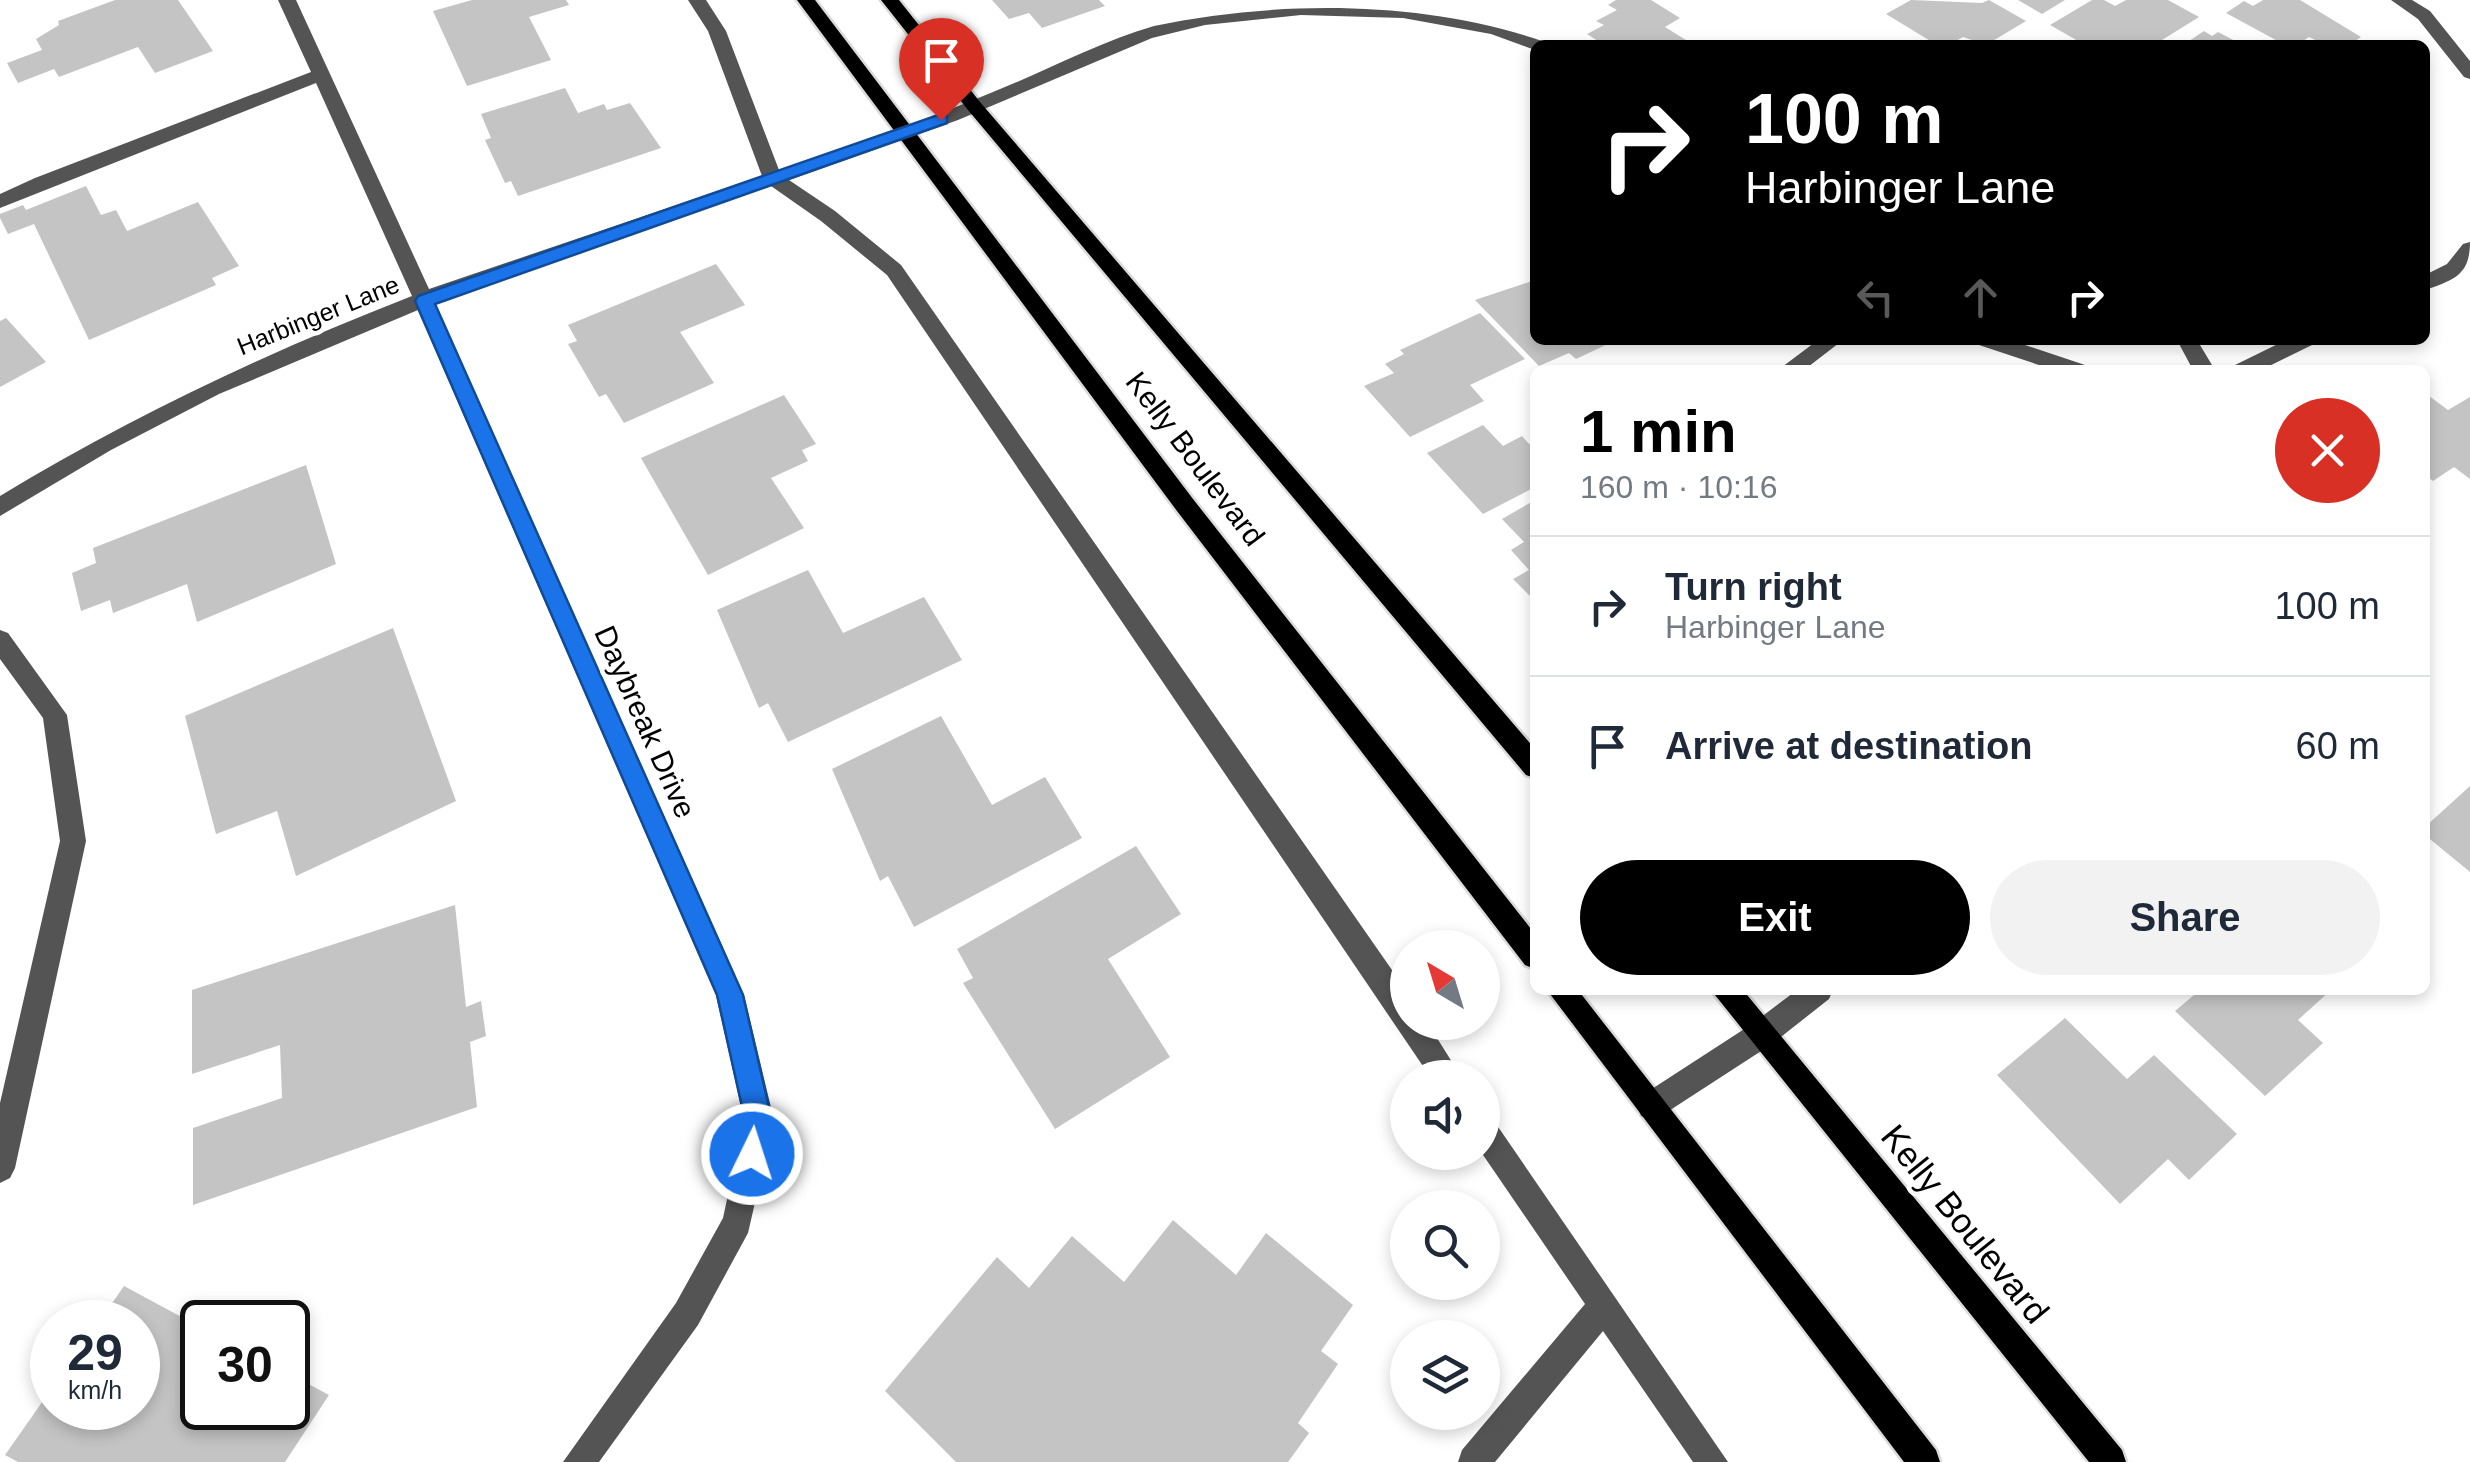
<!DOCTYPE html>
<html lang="en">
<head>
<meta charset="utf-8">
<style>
	:root { --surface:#fff; --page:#f2f2f3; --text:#1f2937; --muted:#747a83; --line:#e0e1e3; --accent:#000 }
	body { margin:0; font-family:Arial,sans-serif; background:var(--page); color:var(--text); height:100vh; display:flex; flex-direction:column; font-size:38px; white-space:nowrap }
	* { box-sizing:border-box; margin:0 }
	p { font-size:32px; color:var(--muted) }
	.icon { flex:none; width:55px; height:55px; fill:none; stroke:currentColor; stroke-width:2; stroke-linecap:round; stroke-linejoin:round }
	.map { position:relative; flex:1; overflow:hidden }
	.panel { position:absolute; left:1530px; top:365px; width:900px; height:630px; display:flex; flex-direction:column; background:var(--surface); border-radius:15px; box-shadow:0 5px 15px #0003 }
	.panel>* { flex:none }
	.top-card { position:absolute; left:1530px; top:40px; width:900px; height:305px; border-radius:15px; box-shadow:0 5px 15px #0003; background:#000; color:#fff; overflow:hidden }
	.needle { width:65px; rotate:322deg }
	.controls { position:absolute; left:1390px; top:930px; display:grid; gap:20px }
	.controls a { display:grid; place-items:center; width:110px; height:110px; border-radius:50%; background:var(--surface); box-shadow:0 5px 15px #0003; font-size:50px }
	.speed { position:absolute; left:30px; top:1300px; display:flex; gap:20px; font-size:50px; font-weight:700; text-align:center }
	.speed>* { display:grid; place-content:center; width:130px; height:130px; border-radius:50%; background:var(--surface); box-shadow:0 5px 15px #0003; line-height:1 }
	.speed small { font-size:25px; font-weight:400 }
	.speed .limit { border:5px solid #111; border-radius:15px; background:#fff; color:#111 }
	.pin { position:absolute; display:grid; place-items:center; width:85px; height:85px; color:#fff; margin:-102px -42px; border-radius:50% 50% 50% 0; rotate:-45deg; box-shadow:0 0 10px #0007 }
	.pin .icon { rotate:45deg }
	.me { position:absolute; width:110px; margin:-55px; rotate:4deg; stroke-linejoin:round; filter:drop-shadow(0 0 8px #0008) }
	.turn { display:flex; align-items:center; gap:35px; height:210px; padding:0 50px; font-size:45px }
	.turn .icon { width:130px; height:130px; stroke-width:2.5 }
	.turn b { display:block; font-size:70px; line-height:85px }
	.lanes { display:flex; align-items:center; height:95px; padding:0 50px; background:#0003; justify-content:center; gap:50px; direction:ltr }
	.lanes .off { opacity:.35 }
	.round { display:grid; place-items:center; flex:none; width:105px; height:105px; border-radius:52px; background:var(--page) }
	.headline { display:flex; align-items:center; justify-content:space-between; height:170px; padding:0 50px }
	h1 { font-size:60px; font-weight:700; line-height:75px; color:var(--accent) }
	.primary-button { display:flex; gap:20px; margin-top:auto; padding:20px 50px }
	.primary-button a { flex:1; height:115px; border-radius:60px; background:var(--accent); color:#fff; font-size:40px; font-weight:700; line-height:115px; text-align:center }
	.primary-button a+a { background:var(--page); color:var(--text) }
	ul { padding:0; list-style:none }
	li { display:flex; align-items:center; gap:30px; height:140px; padding:0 50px; border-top:2px solid var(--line) }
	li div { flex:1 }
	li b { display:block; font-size:38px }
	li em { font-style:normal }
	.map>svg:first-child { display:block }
	.building { fill:#c4c4c4 }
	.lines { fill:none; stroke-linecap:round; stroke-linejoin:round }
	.major-casing { stroke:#dbdbdb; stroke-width:5 }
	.minor { fill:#545454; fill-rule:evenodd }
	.major { fill:#000; fill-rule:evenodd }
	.route { fill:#1a73e8; stroke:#114b97; stroke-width:2.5 }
	.labels { text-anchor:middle; stroke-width:9; stroke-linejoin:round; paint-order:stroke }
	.far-street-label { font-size:25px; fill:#000; stroke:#fff }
	.street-label { font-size:30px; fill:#000; stroke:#fff }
	.near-street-label { font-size:35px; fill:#000; stroke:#fff }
</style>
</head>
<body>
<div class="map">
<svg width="2470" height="1462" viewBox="0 0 2470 1462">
	<rect width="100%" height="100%" fill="#fff"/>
	<path class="building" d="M 115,0 L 178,0 L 213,51 L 155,73 L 138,47 L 59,77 L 54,69 L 18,83 L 7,63 L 42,50 L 36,39 L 59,25 L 58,21 Z
		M 472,0 L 566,0 L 569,5 L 529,17 L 551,60 L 467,86 L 433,11 Z
		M 992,0 L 1099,0 L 1105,6 L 1042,28 L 1029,13 L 1009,19 Z
		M 1616,0 L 1651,0 L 1680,18 L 1665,27 L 1694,45 L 1604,45 L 1587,34 L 1604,25 L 1596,21 L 1617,10 L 1608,5 Z
		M 1911,0 L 1982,3 L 1989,0 L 2026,21 L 1986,45 L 1963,37 L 1949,45 L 1937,45 L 1886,14 Z
		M 2018,0 L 2065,0 L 2042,14 Z
		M 2092,0 L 2104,0 L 2115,6 L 2126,0 L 2168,0 L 2199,17 L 2154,45 L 2085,45 L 2050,25 Z
		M 2263,0 L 2300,0 L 2361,37 L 2349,45 L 2325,45 L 2309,37 L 2297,45 L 2285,45 L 2226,13 L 2244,1 L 2253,6 Z
		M 2204,31 L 2212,36 L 2218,32 L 2243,45 L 2183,45 Z
		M 565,88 L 578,113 L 604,104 L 607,110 L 630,103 L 661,148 L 518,196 L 511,181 L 505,183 L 485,140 L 491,138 L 481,114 Z
		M 86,186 L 101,215 L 116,210 L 127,231 L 198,202 L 239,266 L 212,278 L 216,285 L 89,340 L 34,224 L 8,234 L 0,218 L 0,214 L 23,205 L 26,210 Z
		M 716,264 L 745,305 L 680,332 L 714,383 L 624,423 L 606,394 L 599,397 L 568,344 L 577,341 L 568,325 Z
		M 1535,280 L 1535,340 L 1612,342 L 1576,359 L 1569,353 L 1539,366 L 1475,300 Z
		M 1480,313 L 1525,359 L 1470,385 L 1484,401 L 1410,437 L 1364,386 L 1394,373 L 1385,364 L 1404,354 L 1400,350 Z
		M 6,318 L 46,362 L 0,387 L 0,321 Z
		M 2425,393 L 2448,410 L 2470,397 L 2470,479 L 2454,467 L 2433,481 L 2425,475 Z
		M 784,395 L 816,444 L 802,450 L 808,461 L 771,478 L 804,528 L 708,575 L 641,458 Z
		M 1483,425 L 1503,446 L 1522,436 L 1529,444 L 1535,441 L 1535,487 L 1483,514 L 1427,453 Z
		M 306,465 L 336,564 L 197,622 L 187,584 L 113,613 L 110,600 L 81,611 L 72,573 L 96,563 L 93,548 Z
		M 1535,500 L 1535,601 L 1513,579 L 1529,570 L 1511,550 L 1524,542 L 1502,519 Z
		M 808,570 L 843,633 L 924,597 L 962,660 L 788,742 L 768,703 L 759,708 L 717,610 Z
		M 393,628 L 456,801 L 296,876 L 277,811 L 216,834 L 185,716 Z
		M 941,716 L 992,805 L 1045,777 L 1082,838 L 914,927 L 888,876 L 880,881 L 832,769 Z
		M 2470,786 L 2470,872 L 2425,835 L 2425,827 Z
		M 1136,846 L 1181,914 L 1108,959 L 1170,1057 L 1055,1129 L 963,983 L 973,978 L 957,949 Z
		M 455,905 L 466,1007 L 481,1001 L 486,1036 L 470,1042 L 477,1107 L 193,1205 L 193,1128 L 282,1098 L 280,1045 L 192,1074 L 192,990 Z
		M 2200,990 L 2331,990 L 2298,1020 L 2323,1043 L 2265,1096 L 2175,1011 Z
		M 2065,1018 L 2127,1079 L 2154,1055 L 2237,1134 L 2189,1180 L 2168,1159 L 2120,1204 L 1997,1075 Z
		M 1173,1220 L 1236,1275 L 1266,1233 L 1353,1305 L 1321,1351 L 1338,1364 L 1298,1423 L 1309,1433 L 1288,1462 L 956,1462 L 885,1391 L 997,1257 L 1029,1288 L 1072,1236 L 1124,1282 Z
		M 124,1286 L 202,1328 L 202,1408 L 288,1408 L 288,1373 L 329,1395 L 285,1462 L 18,1462 L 5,1455 L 52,1388 L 52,1408 L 138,1408 L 138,1322 L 99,1322 Z"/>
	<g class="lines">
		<defs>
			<path id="major" d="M 797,0 L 815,0 L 1193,499 L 1535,934 L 1535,969 L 1525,965 L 1177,511 Z
				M 881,0 L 899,0 L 980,102 L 1535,749 L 1535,778 L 1526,775 L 968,110 Z
				M 1547,990 L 1578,990 L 1936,1450 L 1940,1462 L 1904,1462 Z
				M 1711,990 L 1743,990 L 2122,1450 L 2126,1462 L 2089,1462 Z"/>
		</defs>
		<use href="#major" class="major-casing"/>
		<path class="minor" d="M 278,0 L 296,0 L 429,289 L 762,176 L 708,31 L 688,0 L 706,0 L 726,31 L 779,170 C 851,146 923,121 993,92 C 1046,71 1099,42 1154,26 C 1279,0 1421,0 1542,41 L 1545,45 L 1535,45 L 1535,50 L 1491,34 L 1403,18 L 1301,15 L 1205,25 L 1152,38 L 958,120 L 789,180 L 835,211 L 901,265 L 1408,993 L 1408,1022 L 1427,1022 L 1462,1078 L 1431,1078 L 887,275 L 821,221 L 771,186 L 435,303 L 744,995 L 774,1120 L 748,1233 L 698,1325 L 599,1462 L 563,1462 L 676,1303 L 723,1218 L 744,1120 L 716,995 L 418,310 L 219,394 L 111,450 L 0,516 L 0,496 C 132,416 268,352 412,296 L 316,83 L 0,208 L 0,194 L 35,178 L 311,72 Z
			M 2391,0 L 2412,0 L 2430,11 L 2470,61 L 2470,79 L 2464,77 L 2418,19 Z
			M 2470,242 C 2470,275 2454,280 2425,290 L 2425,275 L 2447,264 L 2463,244 Z
			M 1818,340 L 1843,340 L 1804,370 L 1778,370 Z
			M 1976,340 L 2010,340 L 2085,365 L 2089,370 L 2054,370 L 1979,345 Z
			M 2177,340 L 2197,340 L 2215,370 L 2193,370 Z
			M 2286,340 L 2315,340 L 2312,345 L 2261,370 L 2231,370 L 2235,365 Z
			M 0,630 L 8,633 L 67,715 L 86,841 L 15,1168 L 10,1178 L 0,1183 L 0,1103 L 60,841 L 43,718 L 0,659 Z
			M 1797,990 L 1833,990 L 1829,999 L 1772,1044 L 1661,1116 L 1651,1120 L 1641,1116 L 1637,1106 L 1641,1096 L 1752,1024 Z
			M 1482,1114 L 1492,1118 L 1728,1462 L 1693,1462 L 1603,1331 L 1495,1462 L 1458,1462 L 1462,1450 L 1585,1304 L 1481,1152 Z"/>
		<use href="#major" class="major"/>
	</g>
	<path class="route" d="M 941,114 L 947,116 L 947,123 L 435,304 L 743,995 L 772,1120 L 761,1163 L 752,1167 L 742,1163 L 738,1154 L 745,1120 L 717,995 L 415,301 L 418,296 Z"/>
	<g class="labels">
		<g class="far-street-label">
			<text transform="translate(318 315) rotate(-22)" y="9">Harbinger Lane</text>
		</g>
		<g class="street-label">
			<text transform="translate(1195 459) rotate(53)" y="10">Kelly Boulevard</text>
			<text transform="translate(645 722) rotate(66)" y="10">Daybreak Drive</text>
		</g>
		<g class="near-street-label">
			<text transform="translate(1965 1224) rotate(51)" y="12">Kelly Boulevard</text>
		</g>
	</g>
</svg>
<div class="controls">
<a><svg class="needle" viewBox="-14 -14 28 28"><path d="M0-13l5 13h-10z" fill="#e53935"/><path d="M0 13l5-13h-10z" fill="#747a83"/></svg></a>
<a><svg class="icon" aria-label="sound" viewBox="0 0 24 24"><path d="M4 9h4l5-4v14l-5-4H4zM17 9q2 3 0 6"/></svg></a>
<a><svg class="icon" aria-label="search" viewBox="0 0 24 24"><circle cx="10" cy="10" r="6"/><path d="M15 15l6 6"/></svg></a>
<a><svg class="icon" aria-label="layers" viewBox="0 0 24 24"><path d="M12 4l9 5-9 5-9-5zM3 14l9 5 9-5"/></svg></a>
</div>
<div class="speed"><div>29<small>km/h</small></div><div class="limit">30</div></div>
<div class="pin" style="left:941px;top:120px;background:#d93025"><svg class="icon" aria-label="arrive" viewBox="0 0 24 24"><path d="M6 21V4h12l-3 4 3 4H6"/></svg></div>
<svg class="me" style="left:752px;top:1154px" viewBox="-20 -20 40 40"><circle r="17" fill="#1a73e8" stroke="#fff" stroke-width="3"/><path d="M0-11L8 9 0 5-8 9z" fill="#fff"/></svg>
<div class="top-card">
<div class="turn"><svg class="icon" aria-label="right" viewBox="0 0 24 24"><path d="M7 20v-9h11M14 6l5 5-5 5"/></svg><div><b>100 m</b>Harbinger Lane</div></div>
<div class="lanes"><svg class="icon off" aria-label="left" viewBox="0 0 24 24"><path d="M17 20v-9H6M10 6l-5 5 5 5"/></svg><svg class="icon off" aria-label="ahead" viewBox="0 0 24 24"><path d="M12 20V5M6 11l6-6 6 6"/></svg><svg class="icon" aria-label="right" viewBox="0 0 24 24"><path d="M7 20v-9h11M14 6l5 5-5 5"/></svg></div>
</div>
<section class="panel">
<div class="headline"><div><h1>1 min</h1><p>160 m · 10:16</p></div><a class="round" style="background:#d93025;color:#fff"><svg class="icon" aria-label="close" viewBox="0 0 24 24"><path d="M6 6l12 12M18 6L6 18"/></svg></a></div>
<ul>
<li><svg class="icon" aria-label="right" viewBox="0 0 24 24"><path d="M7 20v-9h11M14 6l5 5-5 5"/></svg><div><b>Turn right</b><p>Harbinger Lane</p></div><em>100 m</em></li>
<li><svg class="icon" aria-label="arrive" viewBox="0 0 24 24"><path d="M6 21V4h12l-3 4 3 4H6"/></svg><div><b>Arrive at destination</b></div><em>60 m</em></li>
</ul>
<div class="primary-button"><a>Exit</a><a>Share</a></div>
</section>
</div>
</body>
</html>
